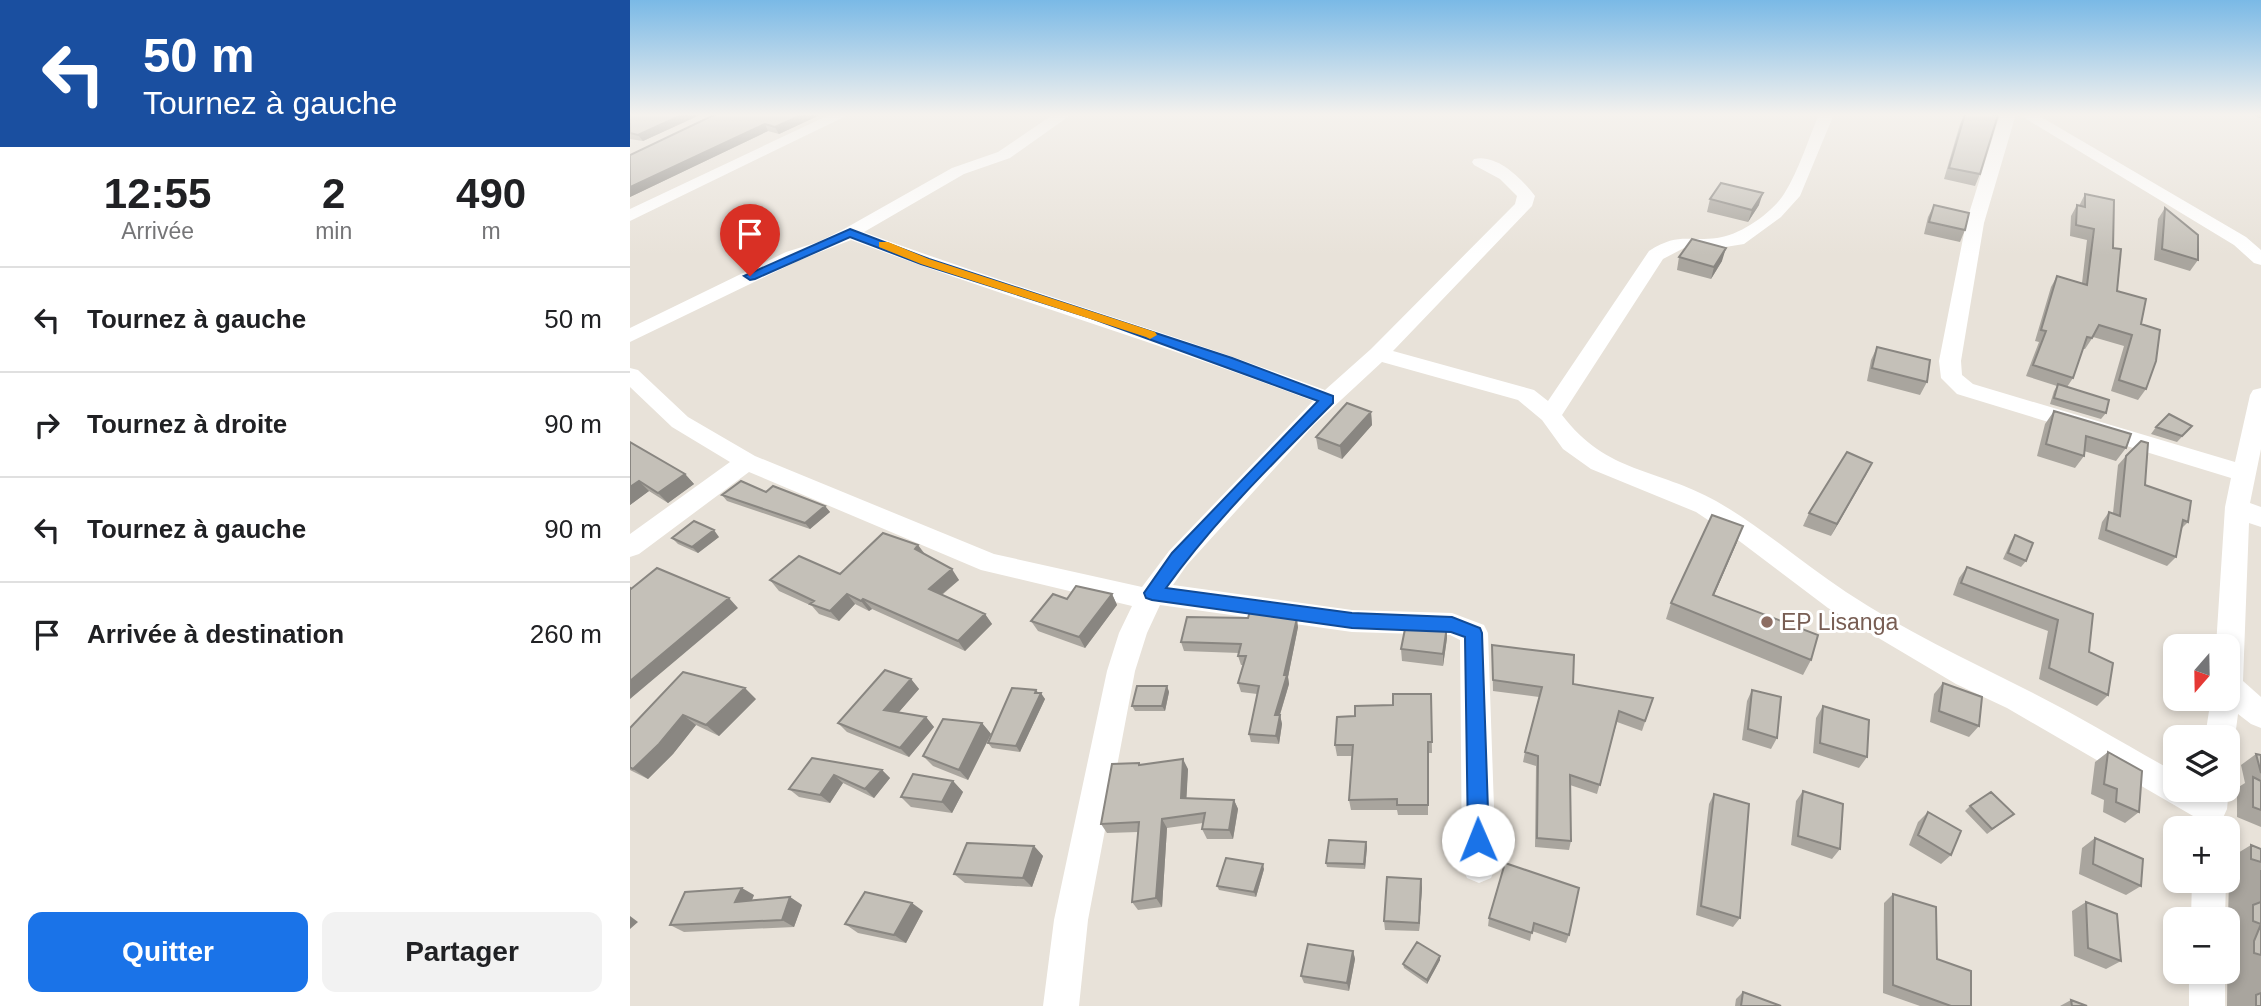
<!DOCTYPE html>
<html lang="fr">
<head>
<meta charset="utf-8">
<style>
	:root { --surface:#fff; --page:#f2f2f2; --text:#202124; --muted:#757577; --line:#e0e0e0; --accent:#1a73e8 }
	body { margin:0; font-family:Arial,sans-serif; background:var(--page); color:var(--text); height:100vh; display:flex; flex-direction:column; font-size:26px; white-space:nowrap }
	* { box-sizing:border-box; margin:0 }
	p { font-size:23px; color:var(--muted) }
	.icon { flex:none; width:38px; height:38px; fill:none; stroke:currentColor; stroke-width:2; stroke-linecap:round; stroke-linejoin:round }
	.map { position:relative; flex:1; overflow:hidden }
	.sheet { display:flex; flex-direction:column; background:var(--surface); width:630px }
	.sheet>* { flex:none }
	.banner { background:#1a4fa0; color:#fff; overflow:hidden }
	.needle { width:46px; rotate:200deg }
	.controls { position:absolute; left:1533px; top:634px; display:grid; gap:14px }
	.controls a { display:grid; place-items:center; width:77px; height:77px; border-radius:14px; background:var(--surface); box-shadow:0 4px 10px #0003; font-size:35px }
	.pin { position:absolute; display:grid; place-items:center; width:60px; height:60px; color:#fff; margin:-72px -30px; border-radius:50% 50% 50% 0; rotate:-45deg; box-shadow:0 0 7px #0007 }
	.pin .icon { rotate:45deg }
	.me { position:absolute; width:77px; margin:-38px; rotate:359deg; stroke-linejoin:round; filter:drop-shadow(0 0 5px #0008) }
	.turn { display:flex; align-items:center; gap:24px; height:147px; padding:0 28px; font-size:32px }
	.turn .icon { width:91px; height:91px; stroke-width:2.5 }
	.turn b { display:block; font-size:49px; line-height:60px }
	.eta { display:flex; justify-content:space-evenly; align-items:center; height:119px; text-align:center }
	.eta b { font-size:42px; font-weight:700; line-height:49px }
	.primary-button { display:flex; gap:14px; margin-top:auto; padding:14px 28px }
	.primary-button a { flex:1; height:80px; border-radius:14px; background:var(--accent); color:#fff; font-size:28px; font-weight:700; line-height:80px; text-align:center }
	.primary-button a+a { background:var(--page); color:var(--text) }
	ul { padding:0; list-style:none }
	li { display:flex; align-items:center; gap:21px; height:105px; padding:0 28px; border-top:2px solid var(--line) }
	li div { flex:1 }
	li b { display:block; font-size:26px }
	li em { font-style:normal }
	main { display:flex; flex:1; min-height:0 }
	.map>svg:first-child { display:block }
	.lines { fill:none; stroke-linecap:round; stroke-linejoin:round }
	.minor { fill:#fff; fill-rule:evenodd }
	.wall { fill:#a9a59e }
	.shaded-wall { fill:#898681 }
	.building { fill:#c4c0b8; stroke:#898681; stroke-width:2 }
	.route { fill:#1a73e8; stroke:#114b97; stroke-width:2 }
	.slow { fill:#f59e0b }
	.education-dot { fill:#8d6e63; stroke:#fff; stroke-width:2.5 }
	.labels { text-anchor:middle; stroke-width:6; stroke-linejoin:round; paint-order:stroke }
	.education-label { font-size:23px; fill:#785e54; stroke:#fff; text-anchor:start }
</style>
</head>
<body>
<main>
<section class="sheet">
<div class="banner">
<div class="turn"><svg class="icon" aria-label="left" viewBox="0 0 24 24"><path d="M17 20v-9H6M10 6l-5 5 5 5"/></svg><div><b>50 m</b>Tournez à gauche</div></div>
</div>
<div class="eta">
<div><b>12:55</b><p>Arrivée</p></div>
<div><b>2</b><p>min</p></div>
<div><b>490</b><p>m</p></div>
</div>
<ul>
<li><svg class="icon" aria-label="left" viewBox="0 0 24 24"><path d="M17 20v-9H6M10 6l-5 5 5 5"/></svg><div><b>Tournez à gauche</b></div><em>50 m</em></li>
<li><svg class="icon" aria-label="right" viewBox="0 0 24 24"><path d="M7 20v-9h11M14 6l5 5-5 5"/></svg><div><b>Tournez à droite</b></div><em>90 m</em></li>
<li><svg class="icon" aria-label="left" viewBox="0 0 24 24"><path d="M17 20v-9H6M10 6l-5 5 5 5"/></svg><div><b>Tournez à gauche</b></div><em>90 m</em></li>
<li><svg class="icon" aria-label="arrive" viewBox="0 0 24 24"><path d="M6 21V4h12l-3 4 3 4H6"/></svg><div><b>Arrivée à destination</b></div><em>260 m</em></li>
</ul>
<div class="primary-button"><a>Quitter</a><a>Partager</a></div>
</section>
<div class="map">
<svg width="1631" height="1006" viewBox="0 0 1631 1006">
	<rect width="100%" height="100%" fill="#e8e2d9"/>
	<g class="lines">
		<path class="minor" d="M 201,114 L 220,114 L 0,221 L 0,209 Z
			M 424,114 L 442,114 L 380,158 L 334,174 L 234,232 C 387,289 543,333 695,390 L 741,349 L 885,204 L 887,196 L 870,179 L 844,165 L 842,162 L 844,159 C 867,153 893,180 905,196 L 902,206 L 763,351 L 904,390 L 918,401 L 1019,251 C 1049,232 1057,242 1087,238 C 1110,235 1141,214 1154,194 C 1169,170 1178,140 1189,114 L 1204,114 L 1170,196 L 1151,217 L 1114,244 L 1083,249 L 1054,248 L 1033,259 L 932,415 C 977,474 1027,468 1086,501 C 1132,527 1172,563 1216,592 C 1273,630 1336,659 1397,690 C 1447,715 1496,745 1545,772 L 1545,789 L 1598,789 L 1598,787 L 1599,789 L 1597,809 L 1592,820 L 1581,824 L 1570,820 L 1377,708 L 1326,684 L 1198,608 L 1108,540 L 1066,512 L 961,469 L 933,449 L 912,420 L 888,400 L 752,362 L 684,425 L 557,565 L 543,585 L 722,610 L 822,613 L 854,625 L 858,633 L 866,866 L 861,878 L 849,883 L 837,878 L 832,866 L 830,640 L 820,635 L 722,632 L 530,605 L 517,633 L 505,671 L 458,920 L 449,1006 L 413,1006 L 424,920 L 477,671 L 489,633 L 502,606 L 351,570 L 119,472 L 9,554 L 0,557 L 0,534 L 100,462 L 42,427 L 0,387 L 0,368 L 8,370 L 58,417 L 125,456 L 364,554 L 512,587 L 539,551 L 683,401 C 530,343 374,297 221,240 L 170,260 L 0,342 L 0,328 L 156,252 L 188,242 L 214,229 L 322,168 L 368,152 Z
			M 1370,114 L 1386,114 L 1354,223 L 1331,361 L 1332,375 L 1343,384 L 1605,462 L 1620,395 L 1623,390 L 1631,388 L 1631,449 L 1620,503 L 1631,507 L 1631,527 L 1619,523 L 1613,681 L 1631,697 L 1631,728 L 1621,724 L 1608,714 L 1605,737 L 1598,748 L 1598,737 L 1575,737 L 1581,698 L 1598,698 L 1598,646 L 1586,646 L 1595,507 L 1601,478 L 1327,394 L 1311,378 L 1309,361 L 1336,223 Z
			M 1388,114 L 1406,114 L 1616,237 L 1631,250 L 1631,265 L 1624,263 L 1604,245 Z
			M 1562,880 L 1596,880 L 1595,919 L 1561,919 Z
			M 1559,971 L 1595,971 L 1595,1006 L 1559,1006 Z"/>
	</g>
	<path class="wall" d="M 0,114 L 72,114 L 13,141 L 0,139 Z
		M 86,114 L 192,114 L 149,134 L 138,131 L 0,197 L 0,155 Z
		M 1335,114 L 1360,114 L 1350,174 L 1345,186 L 1314,179 L 1330,124 Z
		M 1622,114 L 1631,114 L 1631,118 L 1629,118 Z
		M 1455,194 L 1483,248 L 1487,291 L 1511,324 L 1516,389 L 1508,400 L 1481,391 L 1494,346 L 1463,337 L 1455,349 L 1453,349 L 1443,378 L 1437,387 L 1476,413 L 1471,419 L 1420,404 L 1424,391 L 1427,386 L 1396,376 L 1409,342 L 1405,341 L 1421,287 L 1427,276 L 1452,283 L 1457,240 L 1440,236 L 1441,216 L 1447,205 L 1449,206 Z
		M 1080,199 L 1129,205 L 1118,222 L 1077,212 Z
		M 1304,205 L 1335,230 L 1330,242 L 1294,234 L 1298,217 Z
		M 1535,208 L 1568,260 L 1560,271 L 1524,260 L 1528,219 Z
		M 1049,257 L 1092,261 L 1081,279 L 1047,270 Z
		M 1247,347 L 1297,382 L 1290,395 L 1237,381 L 1241,360 Z
		M 1424,411 L 1496,448 L 1486,461 L 1454,451 L 1454,456 L 1445,468 L 1407,456 L 1415,424 Z
		M 741,412 L 742,425 L 712,459 L 688,449 L 686,437 Z
		M 1562,426 L 1547,442 L 1521,434 L 1526,427 Z
		M 0,442 L 55,474 L 64,484 L 38,503 L 19,491 L 0,505 Z
		M 1496,456 L 1515,485 L 1558,522 L 1551,529 L 1546,557 L 1537,566 L 1468,539 L 1472,522 L 1479,512 L 1483,513 L 1488,465 Z
		M 1242,463 L 1201,536 L 1173,526 L 1179,513 Z
		M 136,492 L 195,506 L 200,512 L 180,529 L 97,501 L 92,495 Z
		M 1385,535 L 1396,561 L 1391,567 L 1373,559 L 1381,541 Z
		M 89,537 L 68,553 L 48,544 L 42,538 Z
		M 1107,542 L 1084,595 L 1181,660 L 1173,675 L 1036,619 L 1041,603 Z
		M 288,545 L 295,554 L 329,580 L 312,595 L 355,614 L 362,624 L 335,651 L 242,609 L 239,611 L 225,604 L 209,621 L 189,614 L 182,606 L 149,591 L 140,580 L 210,574 Z
		M 1337,567 L 1463,614 L 1459,652 L 1478,695 L 1467,706 L 1409,679 L 1418,631 L 1323,595 L 1329,578 Z
		M 482,594 L 487,605 L 455,648 L 408,631 L 401,621 L 437,599 Z
		M 817,626 L 817,638 L 813,666 L 772,661 L 771,649 Z
		M 668,627 L 658,677 L 659,684 L 650,715 L 652,724 L 649,744 L 621,742 L 619,734 L 627,694 L 611,692 L 608,683 L 613,665 L 611,665 L 608,656 L 609,653 L 554,651 L 551,642 Z
		M 862,645 L 943,684 L 1023,698 L 1012,731 L 987,722 L 967,794 L 940,785 L 941,841 L 939,850 L 905,847 L 906,766 L 893,762 L 895,752 L 909,697 L 863,691 Z
		M 281,679 L 289,689 L 268,713 L 296,717 L 304,727 L 279,757 L 217,732 L 208,723 Z
		M 1313,683 L 1349,726 L 1339,737 L 1300,722 L 1304,694 Z
		M 537,686 L 539,692 L 535,711 L 505,711 L 502,706 Z
		M 1122,690 L 1147,738 L 1141,749 L 1112,740 L 1117,701 Z
		M 409,693 L 415,699 L 390,752 L 362,748 L 358,743 Z
		M 801,694 L 802,753 L 798,753 L 798,815 L 768,815 L 767,810 L 721,810 L 719,800 L 722,756 L 707,756 L 705,745 L 725,716 Z
		M 126,699 L 89,736 L 66,725 L 43,754 L 18,779 L 0,770 L 0,728 Z
		M 1193,706 L 1237,757 L 1229,768 L 1183,753 L 1186,718 Z
		M 352,723 L 361,734 L 338,780 L 303,766 L 293,756 Z
		M 1478,752 L 1509,812 L 1495,823 L 1473,812 L 1474,800 L 1461,794 L 1465,762 Z
		M 1626,754 L 1631,755 L 1631,827 L 1607,817 L 1607,788 L 1615,783 L 1611,765 Z
		M 182,758 L 252,770 L 260,778 L 244,798 L 213,783 L 200,803 L 169,797 L 159,789 Z
		M 509,763 L 510,765 L 558,769 L 556,798 L 604,800 L 608,809 L 603,839 L 577,839 L 572,829 L 573,823 L 537,828 L 532,907 L 508,910 L 502,902 L 508,832 L 477,833 L 471,824 Z
		M 323,781 L 333,792 L 322,813 L 281,807 L 271,797 Z
		M 1173,791 L 1210,849 L 1202,859 L 1161,845 L 1166,801 Z
		M 1084,794 L 1110,918 L 1103,927 L 1066,915 L 1079,804 Z
		M 1340,806 L 1384,814 L 1357,834 L 1335,811 Z
		M 1298,812 L 1321,855 L 1311,864 L 1279,845 L 1288,822 Z
		M 1465,838 L 1511,886 L 1496,895 L 1449,874 L 1452,848 Z
		M 736,842 L 737,847 L 735,869 L 697,867 L 696,863 Z
		M 1621,845 L 1631,849 L 1631,1006 L 1597,1006 L 1598,919 L 1595,919 L 1598,918 L 1599,880 L 1598,859 Z
		M 404,846 L 413,856 L 402,887 L 335,883 L 324,874 Z
		M 875,863 L 939,935 L 936,943 L 902,931 L 900,941 L 858,926 L 859,918 Z
		M 634,869 L 626,897 L 589,890 L 587,886 Z
		M 791,879 L 792,888 L 789,931 L 755,930 L 754,921 Z
		M 1263,894 L 1307,959 L 1341,1006 L 1290,1006 L 1253,993 L 1254,903 Z
		M 124,895 L 122,900 L 160,897 L 172,905 L 164,927 L 54,932 L 40,925 Z
		M 1456,902 L 1491,961 L 1476,969 L 1444,956 L 1442,911 Z
		M 293,911 L 276,943 L 228,933 L 215,924 Z
		M 723,951 L 725,959 L 719,991 L 674,983 L 671,976 Z
		M 810,956 L 810,960 L 797,984 L 774,968 L 773,964 Z
		M 1113,992 L 1151,1006 L 1105,1006 L 1106,999 Z
		M 1441,1000 L 1457,1006 L 1430,1006 Z"/>
	<path class="shaded-wall" d="M 54,114 L 72,114 L 13,141 L 8,135 Z
		M 174,114 L 192,114 L 149,134 L 145,127 Z
		M 135,124 L 138,131 L 0,197 L 0,187 Z
		M 1133,193 L 1129,205 L 1118,222 L 1122,210 Z
		M 1096,248 L 1092,261 L 1081,279 L 1084,267 Z
		M 741,412 L 742,425 L 712,459 L 710,446 Z
		M 1242,463 L 1236,475 L 1201,536 L 1207,524 Z
		M 55,474 L 64,484 L 38,503 L 28,493 Z
		M 9,481 L 19,491 L 0,505 L 0,487 Z
		M 195,506 L 200,512 L 180,529 L 175,523 Z
		M 1113,526 L 1107,542 L 1077,611 L 1083,595 Z
		M 84,530 L 89,537 L 68,553 L 62,547 Z
		M 288,545 L 295,555 L 285,549 Z
		M 322,569 L 329,580 L 306,599 L 299,589 Z
		M 217,594 L 225,604 L 209,621 L 200,611 Z
		M 482,594 L 487,605 L 455,648 L 449,637 Z
		M 99,598 L 108,608 L 0,699 L 0,681 Z
		M 233,599 L 242,609 L 239,611 L 231,601 Z
		M 355,614 L 362,624 L 335,651 L 328,641 Z
		M 667,618 L 668,627 L 658,677 L 659,684 L 647,724 L 645,715 Z
		M 817,626 L 817,638 L 813,666 L 813,654 Z
		M 281,679 L 289,689 L 262,720 L 254,710 Z
		M 537,686 L 539,692 L 535,711 L 532,706 Z
		M 115,688 L 126,699 L 89,736 L 76,725 Z
		M 406,690 L 410,695 L 411,693 L 415,699 L 390,752 L 386,746 Z
		M 53,715 L 66,725 L 43,754 L 18,779 L 3,769 Z
		M 650,715 L 652,724 L 649,744 L 646,736 Z
		M 296,717 L 304,727 L 279,757 L 270,748 Z
		M 352,723 L 361,734 L 338,780 L 329,770 Z
		M 553,759 L 558,769 L 556,808 L 551,798 Z
		M 252,770 L 260,778 L 244,798 L 235,789 Z
		M 204,775 L 213,783 L 200,803 L 190,795 Z
		M 323,781 L 333,792 L 322,813 L 312,802 Z
		M 604,800 L 608,809 L 603,839 L 599,830 Z
		M 532,819 L 537,828 L 532,907 L 526,898 Z
		M 736,842 L 737,847 L 735,869 L 734,864 Z
		M 404,846 L 413,856 L 402,887 L 393,878 Z
		M 633,864 L 634,869 L 626,897 L 624,892 Z
		M 791,879 L 792,888 L 789,931 L 789,923 Z
		M 112,888 L 124,895 L 118,909 L 105,902 Z
		M 160,897 L 172,905 L 164,927 L 152,920 Z
		M 282,903 L 293,911 L 276,943 L 264,935 Z
		M 0,916 L 8,922 L 0,929 Z
		M 723,951 L 725,959 L 719,991 L 717,983 Z
		M 810,956 L 810,960 L 797,984 L 797,980 Z"/>
	<path class="building" d="M 0,114 L 54,114 L 8,135 L 0,133 Z
		M 86,114 L 174,114 L 145,127 L 135,124 L 0,187 L 0,155 Z
		M 1335,114 L 1360,114 L 1368,115 L 1350,174 L 1319,168 Z
		M 1091,183 L 1133,193 L 1122,210 L 1080,199 Z
		M 1455,194 L 1484,200 L 1483,248 L 1491,249 L 1487,291 L 1516,299 L 1511,324 L 1530,330 L 1526,361 L 1516,389 L 1489,380 L 1502,335 L 1469,325 L 1462,338 L 1457,337 L 1443,378 L 1403,365 L 1416,331 L 1411,330 L 1427,276 L 1457,285 L 1464,229 L 1446,225 L 1447,205 L 1455,207 Z
		M 1304,205 L 1339,213 L 1335,230 L 1299,222 Z
		M 1535,208 L 1568,235 L 1568,260 L 1532,249 Z
		M 1062,239 L 1096,248 L 1084,267 L 1049,257 Z
		M 1247,347 L 1300,360 L 1297,382 L 1242,368 Z
		M 1428,384 L 1479,400 L 1476,413 L 1424,398 Z
		M 717,403 L 741,412 L 710,446 L 686,437 Z
		M 1424,411 L 1501,434 L 1496,448 L 1456,436 L 1454,456 L 1416,444 Z
		M 1539,414 L 1562,426 L 1552,436 L 1526,427 Z
		M 1511,441 L 1518,443 L 1515,485 L 1561,501 L 1558,522 L 1553,520 L 1546,557 L 1476,530 L 1479,512 L 1490,516 L 1496,456 Z
		M 0,442 L 55,474 L 28,493 L 9,481 L 0,487 Z
		M 1217,452 L 1242,463 L 1207,524 L 1179,513 Z
		M 111,481 L 136,492 L 143,486 L 195,506 L 175,523 L 92,495 Z
		M 1082,515 L 1113,526 L 1083,595 L 1188,635 L 1181,660 L 1041,603 Z
		M 64,521 L 84,530 L 62,547 L 42,538 Z
		M 253,533 L 288,545 L 285,549 L 322,569 L 299,589 L 355,614 L 328,641 L 233,599 L 231,601 L 217,594 L 200,611 L 180,604 L 184,601 L 140,580 L 169,556 L 210,574 Z
		M 1385,535 L 1403,543 L 1396,561 L 1378,553 Z
		M 1337,567 L 1463,614 L 1459,652 L 1483,663 L 1478,695 L 1419,668 L 1428,620 L 1331,583 Z
		M 27,568 L 99,598 L 0,681 L 0,588 L 1,589 Z
		M 446,586 L 482,594 L 449,637 L 401,621 L 423,594 L 437,599 Z
		M 620,611 L 667,618 L 654,675 L 657,675 L 645,715 L 650,715 L 646,736 L 619,734 L 629,686 L 608,683 L 616,656 L 608,656 L 611,644 L 551,642 L 557,617 L 618,618 Z
		M 776,624 L 817,626 L 813,654 L 771,649 Z
		M 862,645 L 944,655 L 943,684 L 1023,698 L 1015,721 L 989,711 L 970,785 L 940,775 L 941,841 L 907,838 L 908,756 L 895,752 L 912,687 L 863,680 Z
		M 255,670 L 281,679 L 254,710 L 296,717 L 270,748 L 208,723 Z
		M 53,672 L 115,688 L 76,725 L 53,715 L 29,744 L 3,769 L 0,767 L 0,728 Z
		M 1313,683 L 1352,697 L 1349,726 L 1309,711 Z
		M 507,686 L 537,686 L 532,706 L 502,706 Z
		M 382,688 L 406,690 L 405,693 L 411,693 L 386,746 L 358,743 Z
		M 1122,690 L 1151,697 L 1147,738 L 1118,729 Z
		M 763,694 L 801,694 L 802,742 L 798,742 L 798,805 L 767,805 L 767,799 L 719,800 L 723,745 L 705,745 L 707,717 L 725,716 L 725,706 L 763,705 Z
		M 1193,706 L 1239,720 L 1237,757 L 1190,743 Z
		M 313,719 L 352,723 L 329,770 L 293,756 Z
		M 1478,752 L 1512,771 L 1509,812 L 1486,802 L 1487,789 L 1474,784 Z
		M 1626,754 L 1631,755 L 1631,773 Z
		M 182,758 L 252,770 L 235,789 L 204,775 L 190,795 L 159,789 Z
		M 553,759 L 551,798 L 604,800 L 599,830 L 572,829 L 575,813 L 532,819 L 526,898 L 502,902 L 509,822 L 471,824 L 482,764 L 509,763 L 509,765 Z
		M 283,774 L 323,781 L 312,802 L 271,797 Z
		M 1623,777 L 1631,781 L 1631,810 L 1623,807 Z
		M 1173,791 L 1213,804 L 1210,849 L 1168,836 Z
		M 1361,792 L 1384,814 L 1362,829 L 1340,806 Z
		M 1084,794 L 1119,804 L 1110,918 L 1071,906 Z
		M 1298,812 L 1331,831 L 1321,855 L 1288,835 Z
		M 1465,838 L 1513,859 L 1511,886 L 1463,864 Z
		M 699,840 L 736,842 L 734,864 L 696,863 Z
		M 337,843 L 404,846 L 393,878 L 324,874 Z
		M 1621,845 L 1631,849 L 1631,862 L 1621,859 Z
		M 596,858 L 633,864 L 624,892 L 587,886 Z
		M 875,863 L 949,888 L 939,935 L 904,923 L 902,933 L 859,918 Z
		M 1631,870 L 1631,955 L 1624,953 L 1624,941 L 1631,924 L 1623,921 L 1623,905 L 1631,902 Z
		M 757,877 L 791,879 L 789,923 L 754,921 Z
		M 112,888 L 105,902 L 160,897 L 152,920 L 40,925 L 55,892 Z
		M 235,892 L 282,903 L 264,935 L 215,924 Z
		M 1263,894 L 1306,907 L 1307,959 L 1341,971 L 1341,1006 L 1321,1006 L 1263,985 Z
		M 1456,902 L 1487,914 L 1491,961 L 1458,948 Z
		M 787,942 L 810,956 L 797,980 L 773,964 Z
		M 678,944 L 723,951 L 717,983 L 671,976 Z
		M 1113,992 L 1151,1006 L 1111,1006 Z
		M 1631,993 L 1631,1006 L 1626,1006 L 1626,995 Z
		M 1441,1000 L 1457,1006 L 1442,1006 Z"/>
	<linearGradient id="sky" x2="0" y2="1"><stop stop-color="#7ab9e6"/><stop offset="0.45" stop-color="#f5f2ee"/><stop offset="1" stop-color="#f5f2ee" stop-opacity="0"/></linearGradient>
	<rect width="1631" height="255" fill="url(#sky)"/>
	<path class="route" d="M 220,229 L 299,259 L 602,358 L 703,396 L 703,403 C 645,461 584,521 536,588 L 722,613 L 822,617 L 850,628 L 852,633 L 859,840 L 856,847 L 848,851 L 841,847 L 838,840 L 835,637 L 821,632 L 722,628 L 522,600 L 516,598 L 514,593 L 542,553 L 688,401 L 461,318 L 291,264 L 220,237 L 125,279 L 120,280 L 114,276 Z"/>
	<path class="slow" d="M 249,242 L 258,242 L 299,259 L 525,332 L 527,335 L 520,339 L 516,337 L 291,264 L 249,247 Z"/>
	<circle class="education-dot" cx="1137" cy="622" r="7"/>
	<g class="labels">
		<g class="education-label">
			<text x="1151" y="630">EP Lisanga</text>
		</g>
	</g>
</svg>
<div class="controls">
<a><svg class="needle" viewBox="-14 -14 28 28"><path d="M0-13l5 13h-10z" fill="#e53935"/><path d="M0 13l5-13h-10z" fill="#757577"/></svg></a>
<a><svg class="icon" aria-label="layers" viewBox="0 0 24 24"><path d="M12 4l9 5-9 5-9-5zM3 14l9 5 9-5"/></svg></a>
<a>+</a>
<a>−</a>
</div>
<div class="pin" style="left:120px;top:276px;background:#d93025"><svg class="icon" aria-label="arrive" viewBox="0 0 24 24"><path d="M6 21V4h12l-3 4 3 4H6"/></svg></div>
<svg class="me" style="left:848px;top:840px" viewBox="-20 -20 40 40"><circle r="19" fill="#fff"/><path d="M0-13L10 11 0 6-10 11z" fill="#1a73e8"/></svg>
</div>
</main>
</body>
</html>
